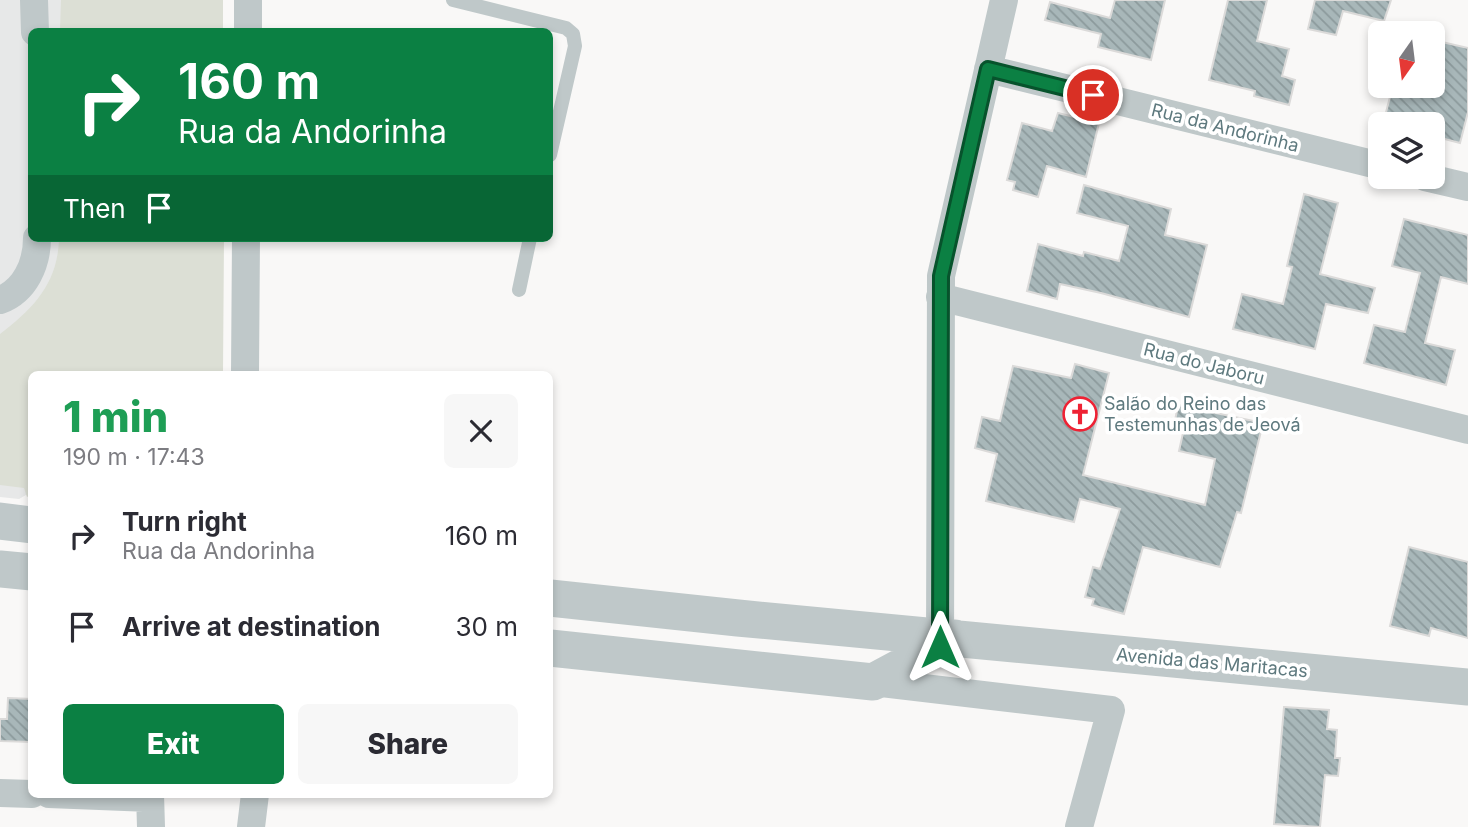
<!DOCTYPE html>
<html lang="en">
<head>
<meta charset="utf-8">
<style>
	:root { --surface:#fff; --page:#f7f7f7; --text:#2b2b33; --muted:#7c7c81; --accent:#0b8043 }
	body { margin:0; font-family:Inter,sans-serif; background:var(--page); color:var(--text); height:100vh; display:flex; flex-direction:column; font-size:26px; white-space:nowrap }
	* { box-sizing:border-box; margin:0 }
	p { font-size:23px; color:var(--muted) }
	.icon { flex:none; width:38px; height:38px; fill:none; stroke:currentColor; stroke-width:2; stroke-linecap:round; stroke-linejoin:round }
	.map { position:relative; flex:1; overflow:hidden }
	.panel { position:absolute; left:28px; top:371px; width:525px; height:427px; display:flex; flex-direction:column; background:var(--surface); border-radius:10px; box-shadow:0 4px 10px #0003 }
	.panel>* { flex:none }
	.guide { position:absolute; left:28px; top:28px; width:525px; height:214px; border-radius:10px; box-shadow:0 4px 10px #0003; background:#0b8043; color:#fff; overflow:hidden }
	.needle { width:46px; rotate:194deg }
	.tools { position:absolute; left:1368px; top:21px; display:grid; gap:14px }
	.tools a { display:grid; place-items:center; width:77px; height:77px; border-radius:10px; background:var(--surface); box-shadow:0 4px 10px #0003; font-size:35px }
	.pin { position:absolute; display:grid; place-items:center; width:60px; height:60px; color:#fff; margin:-30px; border:4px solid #fff; border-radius:50%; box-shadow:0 2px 7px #0007 }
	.me { position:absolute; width:77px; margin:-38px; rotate:0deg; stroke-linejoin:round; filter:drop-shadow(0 0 5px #0008) }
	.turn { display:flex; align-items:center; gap:24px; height:147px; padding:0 35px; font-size:32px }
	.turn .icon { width:91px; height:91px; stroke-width:2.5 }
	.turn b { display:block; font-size:49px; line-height:60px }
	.then { display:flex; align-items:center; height:66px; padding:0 35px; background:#0003; gap:14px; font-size:26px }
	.round { display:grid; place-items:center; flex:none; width:74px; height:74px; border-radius:10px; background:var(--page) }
	.headline { display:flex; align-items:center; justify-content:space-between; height:119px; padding:0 35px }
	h1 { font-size:42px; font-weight:800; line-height:52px; color:#1e9e55 }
	.primary-button { display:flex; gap:14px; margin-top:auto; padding:14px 35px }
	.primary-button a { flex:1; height:80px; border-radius:10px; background:var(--accent); color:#fff; font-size:28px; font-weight:800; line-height:80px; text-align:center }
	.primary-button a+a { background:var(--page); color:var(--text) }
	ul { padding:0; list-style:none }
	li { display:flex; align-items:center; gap:21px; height:91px; padding:0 35px }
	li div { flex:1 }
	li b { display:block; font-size:26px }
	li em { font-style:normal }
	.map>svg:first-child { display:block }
	.built { fill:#e7e8e8 }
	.green { fill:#dcdfd5 }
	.building { fill:url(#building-back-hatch); stroke:#dbdad9; stroke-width:2 }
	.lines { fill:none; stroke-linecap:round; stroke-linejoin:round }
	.service { stroke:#bfc8c9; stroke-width:14 }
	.minor { stroke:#bfc8c9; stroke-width:28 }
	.tertiary { stroke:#bfc8c9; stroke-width:37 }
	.route-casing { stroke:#07532c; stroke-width:18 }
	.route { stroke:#0b8043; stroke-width:12 }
	.labels { text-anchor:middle; stroke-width:7; stroke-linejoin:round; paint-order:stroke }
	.street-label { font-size:18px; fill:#5e797e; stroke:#fff }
	.poi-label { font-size:18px; fill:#5e797e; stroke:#fff; text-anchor:start }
</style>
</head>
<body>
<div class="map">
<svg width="1468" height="827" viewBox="0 0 1468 827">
	<defs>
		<pattern id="building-back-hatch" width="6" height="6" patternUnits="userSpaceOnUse" patternTransform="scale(1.75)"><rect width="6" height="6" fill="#a8b7b9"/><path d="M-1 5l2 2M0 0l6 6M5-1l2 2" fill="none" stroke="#8c9a9c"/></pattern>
	</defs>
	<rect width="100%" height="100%" fill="#f9f8f7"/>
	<path class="built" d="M 0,0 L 126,0 L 125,31 L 32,32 L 32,238 L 120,238 L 32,374 L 31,492 L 19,499 L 0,497 Z"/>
	<path class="green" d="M 61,0 L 223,0 L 223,31 L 60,31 Z
		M 59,238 L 224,238 L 223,374 L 32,374 L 32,494 L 27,497 L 24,488 L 0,485 L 0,334 C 34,308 58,283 59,238 Z"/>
	<path class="building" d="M 1115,0 L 1165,0 L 1151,60 L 1098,47 L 1101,34 L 1045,20 L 1050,2 L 1110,18 Z
		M 1228,0 L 1267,0 L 1257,41 L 1289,49 L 1282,76 L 1295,80 L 1289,105 L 1254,96 L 1255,91 L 1209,80 Z
		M 1315,0 L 1391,0 L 1384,21 L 1343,11 L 1336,35 L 1308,29 Z
		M 1442,42 L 1468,48 L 1468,112 L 1460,143 L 1433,136 L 1433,124 L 1383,124 L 1392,89 L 1411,94 L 1413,86 L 1433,86 L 1433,60 L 1437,61 Z
		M 1058,113 L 1099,123 L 1086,177 L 1047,166 L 1038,197 L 1013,190 L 1015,182 L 1007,180 L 1022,123 L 1052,131 Z
		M 1084,185 L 1171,209 L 1165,235 L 1207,245 L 1189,317 L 1101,293 L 1060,284 L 1057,299 L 1027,291 L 1038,244 L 1083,256 L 1084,252 L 1119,261 L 1128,226 L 1077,213 Z
		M 1304,194 L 1338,203 L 1320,274 L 1375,288 L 1368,313 L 1326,304 L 1315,349 L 1233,329 L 1242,294 L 1283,304 L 1292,267 L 1287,266 Z
		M 1404,219 L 1468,235 L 1468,284 L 1441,277 L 1425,343 L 1455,350 L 1446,385 L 1364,363 L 1374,325 L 1405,332 L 1420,273 L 1392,266 Z
		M 1075,364 L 1109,373 L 1083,475 L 1205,505 L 1215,459 L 1179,451 L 1183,433 L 1173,431 L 1178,405 L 1263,423 L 1241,513 L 1237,512 L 1220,567 L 1143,547 L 1124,614 L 1092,605 L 1094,599 L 1085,597 L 1093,567 L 1100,569 L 1120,509 L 1080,499 L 1074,522 L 986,501 L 997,454 L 975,448 L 982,417 L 1000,421 L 1013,366 L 1071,378 Z
		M 1409,547 L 1468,562 L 1468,638 L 1431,628 L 1429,636 L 1390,626 Z
		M 8,698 L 32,699 L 32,742 L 0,741 L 0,719 L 7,719 Z
		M 1284,707 L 1329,710 L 1327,729 L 1337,730 L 1335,758 L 1340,758 L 1338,776 L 1325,775 L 1320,827 L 1274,824 Z"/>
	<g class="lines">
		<path class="service" d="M 453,0 L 566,28 L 573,34 L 575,46 L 550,155
			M 519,290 L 530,238"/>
		<path class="minor" d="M 34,0 L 35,32
			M 248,32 L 248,0
			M 988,69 L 1381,166
			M 1425,177 L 1468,187
			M 940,297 L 1468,430
			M 0,300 C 25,291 37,264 37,238
			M 245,374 L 246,238
			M 940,647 L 941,276 L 1004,0
			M 873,682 L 1111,710 L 1079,827
			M 0,793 L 32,794
			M 49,794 L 150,798
			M 150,794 L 151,827
			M 251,827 L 255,794"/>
		<path class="tertiary" d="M 0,521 L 32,525
			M 0,569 L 32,572
			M 550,598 L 738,618 L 1468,687
			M 550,648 L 873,682 L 955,638"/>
	</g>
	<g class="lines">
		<defs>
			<path id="route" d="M 940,647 L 941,276 L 988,69 L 1093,95"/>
		</defs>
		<use href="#route" class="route-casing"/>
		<use href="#route" class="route"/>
	</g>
	<defs>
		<symbol id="church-ring" viewBox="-11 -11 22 22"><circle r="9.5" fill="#fff" stroke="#ee2234" stroke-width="1.5"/><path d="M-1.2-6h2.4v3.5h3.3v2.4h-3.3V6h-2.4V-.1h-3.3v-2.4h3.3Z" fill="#ee2234"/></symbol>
	</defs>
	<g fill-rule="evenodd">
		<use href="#church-ring" x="1061" y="395" width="38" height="38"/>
	</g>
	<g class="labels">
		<g class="street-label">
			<text transform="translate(1225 128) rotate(14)" y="6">Rua da Andorinha</text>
			<text transform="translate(1204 364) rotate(14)" y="6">Rua do Jaboru</text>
			<text transform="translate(1212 663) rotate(5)" y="6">Avenida das Maritacas</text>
		</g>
		<g class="poi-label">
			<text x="1104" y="410">Salão do Reino das<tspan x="1104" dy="21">Testemunhas de Jeová</tspan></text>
		</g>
	</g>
</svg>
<div class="tools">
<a><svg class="needle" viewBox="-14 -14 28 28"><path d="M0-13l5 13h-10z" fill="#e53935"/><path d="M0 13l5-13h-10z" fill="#7c7c81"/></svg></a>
<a><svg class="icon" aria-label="layers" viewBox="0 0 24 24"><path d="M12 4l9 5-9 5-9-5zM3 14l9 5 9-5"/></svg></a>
</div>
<div class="pin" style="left:1093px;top:95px;background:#d93025"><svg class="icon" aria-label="arrive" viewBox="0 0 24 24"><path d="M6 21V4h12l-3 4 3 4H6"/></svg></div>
<svg class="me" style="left:940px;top:647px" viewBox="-20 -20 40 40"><path d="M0-17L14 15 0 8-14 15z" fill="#0b8043" stroke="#fff" stroke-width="4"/></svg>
<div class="guide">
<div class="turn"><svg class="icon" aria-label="right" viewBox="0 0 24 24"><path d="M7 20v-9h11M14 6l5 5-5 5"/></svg><div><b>160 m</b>Rua da Andorinha</div></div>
<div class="then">Then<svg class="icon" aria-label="arrive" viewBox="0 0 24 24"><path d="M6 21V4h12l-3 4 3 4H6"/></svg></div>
</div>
<section class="panel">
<div class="headline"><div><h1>1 min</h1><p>190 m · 17:43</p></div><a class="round"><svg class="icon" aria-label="close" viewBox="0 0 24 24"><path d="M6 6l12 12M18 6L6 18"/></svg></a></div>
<ul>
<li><svg class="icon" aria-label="right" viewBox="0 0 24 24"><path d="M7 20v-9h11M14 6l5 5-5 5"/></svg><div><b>Turn right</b><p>Rua da Andorinha</p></div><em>160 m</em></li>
<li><svg class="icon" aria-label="arrive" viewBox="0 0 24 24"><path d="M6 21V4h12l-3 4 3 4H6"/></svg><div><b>Arrive at destination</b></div><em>30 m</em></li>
</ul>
<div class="primary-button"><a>Exit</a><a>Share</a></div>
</section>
</div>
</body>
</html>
